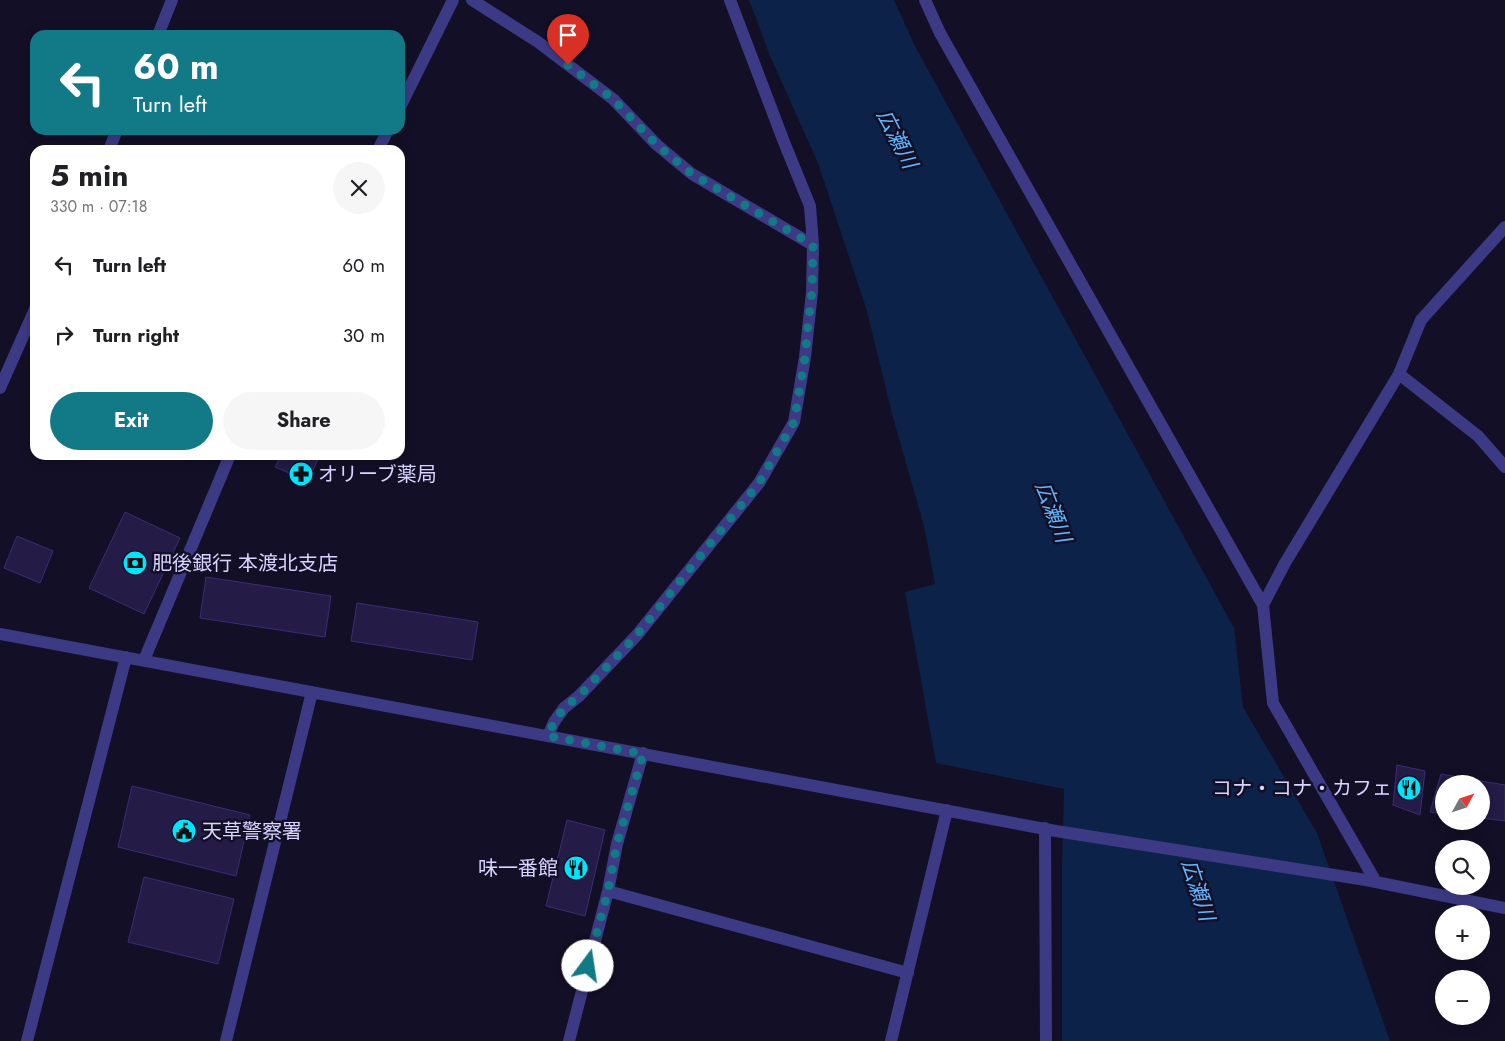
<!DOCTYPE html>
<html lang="en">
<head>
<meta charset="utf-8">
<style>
	:root { --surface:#fff; --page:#f6f6f6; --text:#202124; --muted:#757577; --accent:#127987 }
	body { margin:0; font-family:Jost,"Noto Sans JP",sans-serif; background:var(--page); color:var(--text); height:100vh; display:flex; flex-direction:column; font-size:19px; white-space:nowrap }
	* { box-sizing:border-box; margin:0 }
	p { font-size:16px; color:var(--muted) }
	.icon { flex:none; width:28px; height:28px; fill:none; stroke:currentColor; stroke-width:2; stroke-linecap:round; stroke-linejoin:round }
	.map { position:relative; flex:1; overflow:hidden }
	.details { position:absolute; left:30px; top:145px; width:375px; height:315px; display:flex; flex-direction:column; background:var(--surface); border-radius:15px; box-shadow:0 2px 12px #0003 }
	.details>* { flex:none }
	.hud { position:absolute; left:30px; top:30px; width:375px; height:105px; border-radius:15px; box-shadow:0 2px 12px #0003; background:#127987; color:#fff; overflow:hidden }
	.needle { width:32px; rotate:50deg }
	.controls { position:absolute; left:1435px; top:775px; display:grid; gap:10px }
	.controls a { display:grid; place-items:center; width:55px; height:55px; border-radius:50%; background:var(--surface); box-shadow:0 2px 12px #0003; font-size:25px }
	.pin { position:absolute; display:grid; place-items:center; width:42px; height:42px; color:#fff; margin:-51px -21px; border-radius:50% 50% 50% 0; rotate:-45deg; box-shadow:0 0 5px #0007 }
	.pin .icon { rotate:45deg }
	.me { position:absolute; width:55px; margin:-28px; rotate:14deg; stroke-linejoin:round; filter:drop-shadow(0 0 4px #0008) }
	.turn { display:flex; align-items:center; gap:18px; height:105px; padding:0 20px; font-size:22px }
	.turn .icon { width:65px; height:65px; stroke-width:2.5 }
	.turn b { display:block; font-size:35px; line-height:42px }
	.round { display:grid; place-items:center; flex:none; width:52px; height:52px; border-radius:26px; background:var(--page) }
	.overview { display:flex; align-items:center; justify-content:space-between; height:85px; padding:0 20px }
	h1 { font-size:30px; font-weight:700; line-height:38px }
	.button { display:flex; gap:10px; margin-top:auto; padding:10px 20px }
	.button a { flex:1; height:58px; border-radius:30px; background:var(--accent); color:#fff; font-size:20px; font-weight:700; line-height:58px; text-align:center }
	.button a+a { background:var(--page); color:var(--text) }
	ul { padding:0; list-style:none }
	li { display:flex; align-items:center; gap:15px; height:70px; padding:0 20px }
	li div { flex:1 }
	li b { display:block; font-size:19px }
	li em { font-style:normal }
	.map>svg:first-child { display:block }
	.water { fill:#0c2248 }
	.building { fill:#241b47; stroke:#3b2d73 }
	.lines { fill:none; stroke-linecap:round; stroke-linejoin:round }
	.minor { stroke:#3d3a85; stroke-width:12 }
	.route { stroke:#127987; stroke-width:9; stroke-dasharray:0 16.2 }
	.labels { text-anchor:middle; stroke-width:5; stroke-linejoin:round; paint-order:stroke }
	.poi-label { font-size:20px; fill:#d9d4ff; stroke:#130f26; text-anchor:start }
	.water-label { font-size:21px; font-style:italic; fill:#62b6ff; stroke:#130f26 }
</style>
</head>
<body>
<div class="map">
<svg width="1505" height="1041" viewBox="0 0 1505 1041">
	<rect width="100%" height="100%" fill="#130f26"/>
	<path class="water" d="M 749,0 L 894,0 L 915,46 L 1234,628 L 1243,707 L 1317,833 L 1390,1041 L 1062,1041 L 1062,865 L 1064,789 L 936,763 L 905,592 L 935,584 L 924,526 L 892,414 L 867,311 L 818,163 L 770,56 Z"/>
	<path class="building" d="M 281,455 L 320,455 L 308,481 L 275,467 Z
		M 125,512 L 180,538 L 144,614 L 89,588 Z
		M 17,536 L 53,551 L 40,583 L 4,568 Z
		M 206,577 L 331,596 L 325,637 L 200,618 Z
		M 357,603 L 478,622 L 472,660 L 351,641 Z
		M 1397,765 L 1425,771 L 1420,815 L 1393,805 Z
		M 1441,774 L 1505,785 L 1505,821 L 1481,818 L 1481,784 L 1444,784 L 1444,814 L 1430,812 Z
		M 132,786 L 250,815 L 236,876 L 118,847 Z
		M 567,820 L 605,830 L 585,916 L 546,906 Z
		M 144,877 L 234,899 L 218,964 L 128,942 Z"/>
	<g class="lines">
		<path class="minor" d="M 472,0 L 538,42 L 613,99 L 657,145 L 692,174 L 813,245
			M 925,0 L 940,33 L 1263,605
			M 158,35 L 172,0
			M 400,107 L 453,0
			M 109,150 L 117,130
			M 378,150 L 388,130
			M 1399,374 L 1478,436 L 1505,467
			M 0,388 L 35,309
			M 0,634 L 1056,831 L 1366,880 L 1505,908
			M 144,660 L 230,455
			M 548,736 L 554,722 L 564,708 L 579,696 L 637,635 L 759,483 L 794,422 L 805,357 L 812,292 L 813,245 L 810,206 L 784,142 L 730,0
			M 1045,828 L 1046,1041
			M 1376,882 L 1273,703 L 1263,605 L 1285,563 L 1399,374 L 1421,320 L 1505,227
			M 608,891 L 908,973
			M 27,1041 L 126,657
			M 226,1041 L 312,692
			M 569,1041 L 608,891 L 617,844 L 643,753
			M 891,1041 L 947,810"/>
	</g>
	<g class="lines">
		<path class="route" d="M 568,65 L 613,99 L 657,145 L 692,174 L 813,245 L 812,292 L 808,325 L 805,357 L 794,422 L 759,483 L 637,635 L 579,696 L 564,708 L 554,722 L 548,736 L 643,754 L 617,844 L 608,891 L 588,966"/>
	</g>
	<defs>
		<symbol id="pharmacy-disc" viewBox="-11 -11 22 22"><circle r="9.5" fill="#00e5ff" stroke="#130f26"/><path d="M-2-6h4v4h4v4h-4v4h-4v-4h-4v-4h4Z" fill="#111"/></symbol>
		<symbol id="bank-disc" viewBox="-11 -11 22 22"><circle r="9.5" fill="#00e5ff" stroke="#130f26"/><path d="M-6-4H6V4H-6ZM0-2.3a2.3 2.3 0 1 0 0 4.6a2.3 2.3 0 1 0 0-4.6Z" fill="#111"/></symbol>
		<symbol id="restaurant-disc" viewBox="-11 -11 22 22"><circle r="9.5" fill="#00e5ff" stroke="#130f26"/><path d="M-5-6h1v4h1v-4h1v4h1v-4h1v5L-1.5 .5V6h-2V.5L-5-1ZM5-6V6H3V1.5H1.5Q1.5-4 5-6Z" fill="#111"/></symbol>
		<symbol id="civic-disc" viewBox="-11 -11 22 22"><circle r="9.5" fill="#00e5ff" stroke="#130f26"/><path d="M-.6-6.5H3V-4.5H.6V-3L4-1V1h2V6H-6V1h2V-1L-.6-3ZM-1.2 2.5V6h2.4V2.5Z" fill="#111"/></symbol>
	</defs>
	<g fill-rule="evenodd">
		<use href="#pharmacy-disc" x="287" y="460" width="28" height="28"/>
		<use href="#bank-disc" x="121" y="549" width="28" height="28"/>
		<use href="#restaurant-disc" x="1395" y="774" width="28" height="28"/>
		<use href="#civic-disc" x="170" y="817" width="28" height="28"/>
		<use href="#restaurant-disc" x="562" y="854" width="28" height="28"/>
	</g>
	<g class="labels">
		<g class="poi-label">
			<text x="318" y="481">オリーブ薬局</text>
			<text x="152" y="570">肥後銀行 本渡北支店</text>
			<text x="1392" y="795" text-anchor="end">コナ・コナ・カフェ</text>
			<text x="202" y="838">天草警察署</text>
			<text x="558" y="875" text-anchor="end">味一番館</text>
		</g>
		<g class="water-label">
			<text transform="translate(897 139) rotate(63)" y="7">広瀬川</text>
			<text transform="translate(1053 512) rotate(69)" y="7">広瀬川</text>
			<text transform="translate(1198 890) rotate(72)" y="7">広瀬川</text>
		</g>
	</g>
</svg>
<div class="controls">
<a><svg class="needle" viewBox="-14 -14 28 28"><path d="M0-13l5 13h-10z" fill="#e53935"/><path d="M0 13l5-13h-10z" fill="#757577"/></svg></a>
<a><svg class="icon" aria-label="search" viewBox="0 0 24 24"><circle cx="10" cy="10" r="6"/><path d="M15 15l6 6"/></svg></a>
<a>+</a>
<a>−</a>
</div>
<div class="pin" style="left:568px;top:65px;background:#d93025"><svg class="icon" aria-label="arrive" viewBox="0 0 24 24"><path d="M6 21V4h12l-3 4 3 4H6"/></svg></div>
<svg class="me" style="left:588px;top:966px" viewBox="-20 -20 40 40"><circle r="19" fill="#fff"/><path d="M0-13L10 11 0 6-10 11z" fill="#127987"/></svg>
<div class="hud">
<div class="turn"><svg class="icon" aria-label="left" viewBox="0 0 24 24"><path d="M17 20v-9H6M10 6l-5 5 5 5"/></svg><div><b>60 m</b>Turn left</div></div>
</div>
<section class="details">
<div class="overview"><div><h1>5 min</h1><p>330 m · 07:18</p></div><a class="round"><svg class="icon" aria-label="close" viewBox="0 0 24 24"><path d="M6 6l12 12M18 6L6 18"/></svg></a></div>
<ul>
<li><svg class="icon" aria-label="left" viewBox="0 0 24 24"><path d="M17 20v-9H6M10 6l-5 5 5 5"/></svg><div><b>Turn left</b></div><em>60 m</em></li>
<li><svg class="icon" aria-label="right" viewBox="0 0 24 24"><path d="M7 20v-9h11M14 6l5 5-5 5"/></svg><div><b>Turn right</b></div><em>30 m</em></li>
</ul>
<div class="button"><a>Exit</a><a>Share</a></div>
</section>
</div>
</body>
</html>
